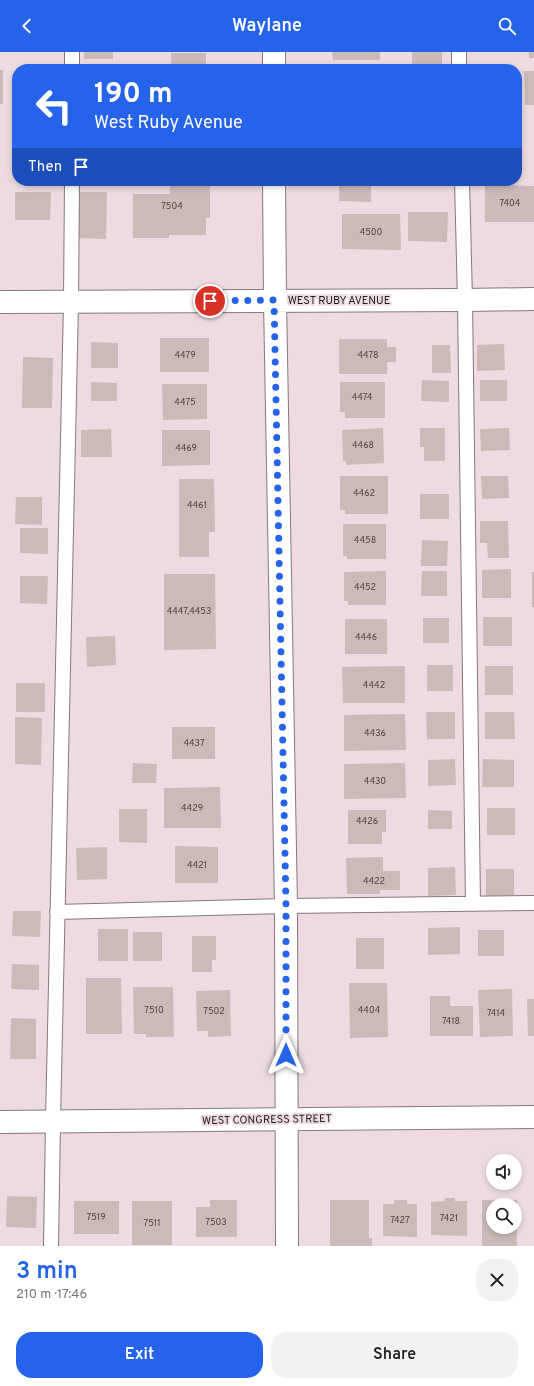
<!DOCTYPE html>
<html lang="en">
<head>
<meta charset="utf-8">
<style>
	:root { --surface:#fff; --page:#f2f2f2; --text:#222; --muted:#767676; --accent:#2563eb }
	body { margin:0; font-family:Overpass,sans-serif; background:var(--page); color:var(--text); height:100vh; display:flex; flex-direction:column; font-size:15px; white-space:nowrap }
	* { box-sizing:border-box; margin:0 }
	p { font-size:13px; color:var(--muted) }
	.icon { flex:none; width:22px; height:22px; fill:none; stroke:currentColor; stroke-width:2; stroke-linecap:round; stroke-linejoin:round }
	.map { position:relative; height:1194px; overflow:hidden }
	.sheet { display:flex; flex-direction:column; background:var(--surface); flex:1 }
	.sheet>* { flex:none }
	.top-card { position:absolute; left:12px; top:12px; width:510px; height:122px; border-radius:16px; box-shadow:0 2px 6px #0003; background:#2563eb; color:#fff; overflow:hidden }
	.buttons { position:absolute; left:486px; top:1102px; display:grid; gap:8px }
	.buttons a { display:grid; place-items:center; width:36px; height:36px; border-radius:50%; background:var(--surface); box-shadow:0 2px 6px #0003; font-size:20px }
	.pin { position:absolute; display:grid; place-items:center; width:34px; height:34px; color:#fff; margin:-17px; border:2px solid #fff; border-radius:50%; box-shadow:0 1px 4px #0007 }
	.me { position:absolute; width:44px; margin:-22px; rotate:0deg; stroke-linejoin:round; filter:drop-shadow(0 0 3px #0008) }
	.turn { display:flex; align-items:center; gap:14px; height:84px; padding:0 16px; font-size:18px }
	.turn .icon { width:52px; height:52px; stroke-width:2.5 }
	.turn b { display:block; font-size:28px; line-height:34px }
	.then { display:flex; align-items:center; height:38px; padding:0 16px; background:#0003; gap:8px; font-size:15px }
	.round { display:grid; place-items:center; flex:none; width:42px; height:42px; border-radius:16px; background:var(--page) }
	.overview { display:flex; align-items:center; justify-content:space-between; height:68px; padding:0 16px }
	h1 { font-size:24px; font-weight:600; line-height:30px; color:var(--accent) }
	.cta { display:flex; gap:8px; margin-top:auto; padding:8px 16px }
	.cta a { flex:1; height:46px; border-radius:16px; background:var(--accent); color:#fff; font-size:16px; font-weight:600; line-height:46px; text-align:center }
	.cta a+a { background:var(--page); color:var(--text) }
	header { display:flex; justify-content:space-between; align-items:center; height:52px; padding:0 16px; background:var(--accent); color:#fff; font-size:18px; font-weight:600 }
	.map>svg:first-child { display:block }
	.building { fill:#ccbab9; fill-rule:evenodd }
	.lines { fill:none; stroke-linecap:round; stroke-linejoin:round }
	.lane-casing { stroke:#87787d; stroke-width:16 }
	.street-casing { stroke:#87787d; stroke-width:24 }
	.secondary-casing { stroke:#87787d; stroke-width:24 }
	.lane { stroke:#fff; stroke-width:14 }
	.street { stroke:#fff; stroke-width:22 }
	.secondary { stroke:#fff; stroke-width:22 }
	.route { stroke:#2563eb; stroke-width:7; stroke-dasharray:0 12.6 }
	.labels { text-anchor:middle; stroke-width:4; stroke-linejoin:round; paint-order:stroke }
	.number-label { font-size:9px; fill:#4c4344 }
	.street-label { font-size:11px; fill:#211b1d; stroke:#eddbe1 }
</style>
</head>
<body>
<header><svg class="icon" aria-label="back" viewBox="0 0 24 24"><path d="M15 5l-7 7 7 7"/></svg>Waylane<svg class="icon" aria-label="search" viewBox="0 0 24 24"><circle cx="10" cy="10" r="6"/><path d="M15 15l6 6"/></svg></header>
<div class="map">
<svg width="534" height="1194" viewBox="0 0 534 1194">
	<rect width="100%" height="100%" fill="#eddbe1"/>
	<path class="building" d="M 84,0 L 113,0 L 113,7 L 84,7 Z
		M 332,0 L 380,0 L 380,8 L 333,8 Z
		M 412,0 L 442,0 L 442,12 L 412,12 Z
		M 529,0 L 534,0 L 534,6 L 529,6 Z
		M 171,1 L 206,1 L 206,17 L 171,17 Z
		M 0,18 L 3,18 L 3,52 L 0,52 Z
		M 524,19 L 534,19 L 534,53 L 525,53 Z
		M 170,129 L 210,129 L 210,166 L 206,166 L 206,183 L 169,183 L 169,186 L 133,186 L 133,142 L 170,142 Z
		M 339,129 L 371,129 L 371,150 L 339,149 Z
		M 485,133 L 534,134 L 534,170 L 485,170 Z
		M 15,140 L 51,140 L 50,168 L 15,168 Z
		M 78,140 L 107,140 L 106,187 L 77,186 Z
		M 408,160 L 448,160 L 447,190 L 408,189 Z
		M 342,162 L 400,162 L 401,198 L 342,197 Z
		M 160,286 L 209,286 L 209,320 L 160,320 Z
		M 339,287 L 387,287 L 387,295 L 396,295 L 396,310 L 387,310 L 387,322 L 339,322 Z
		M 91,290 L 118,291 L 118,316 L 91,316 Z
		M 504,292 L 505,318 L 477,319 L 477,293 Z
		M 432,293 L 450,293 L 451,321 L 432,321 Z
		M 23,305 L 53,306 L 52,356 L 22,356 Z
		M 422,328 L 449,329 L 449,350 L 421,349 Z
		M 480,328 L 507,328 L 507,349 L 480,349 Z
		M 91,330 L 117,331 L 117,349 L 91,349 Z
		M 340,330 L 385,330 L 385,366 L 345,366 L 345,360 L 340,360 Z
		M 162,332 L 207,332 L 207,367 L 163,368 Z
		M 383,376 L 384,411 L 346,413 L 346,409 L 343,409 L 342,378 Z
		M 420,376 L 445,376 L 445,409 L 424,409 L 424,395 L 420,395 Z
		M 509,376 L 510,398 L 481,399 L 480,377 Z
		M 111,377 L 112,405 L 81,405 L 81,378 Z
		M 162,378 L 210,378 L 210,413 L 162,414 Z
		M 340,424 L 388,424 L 388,462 L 345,462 L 345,458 L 340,458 Z
		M 481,424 L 508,424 L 509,446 L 482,447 Z
		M 179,427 L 214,427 L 215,480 L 209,480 L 209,505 L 179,505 Z
		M 420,442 L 449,442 L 449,467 L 420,467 Z
		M 16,445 L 42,445 L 42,473 L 15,472 Z
		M 480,469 L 508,469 L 509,506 L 488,506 L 487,491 L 480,491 Z
		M 343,472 L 386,472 L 386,507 L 347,507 L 347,504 L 343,504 Z
		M 20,476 L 48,476 L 48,502 L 20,501 Z
		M 422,488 L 448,489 L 447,514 L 421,514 Z
		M 511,517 L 511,546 L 482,546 L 482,518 Z
		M 386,519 L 386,553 L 348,553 L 348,549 L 344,549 L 344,520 Z
		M 422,519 L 447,519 L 447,544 L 421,544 Z
		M 532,520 L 534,520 L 534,555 L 532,555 Z
		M 164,522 L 215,522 L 216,597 L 164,598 Z
		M 20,524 L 48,524 L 47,552 L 20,551 Z
		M 483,565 L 512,565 L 512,594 L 483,594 Z
		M 423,566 L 449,566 L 449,591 L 423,591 Z
		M 345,567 L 387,567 L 387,602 L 345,602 Z
		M 115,584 L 116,613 L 87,615 L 86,585 Z
		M 427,613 L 453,613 L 453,639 L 427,639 Z
		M 405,614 L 405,651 L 343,651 L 342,615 Z
		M 485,614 L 513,614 L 513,643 L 485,643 Z
		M 16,631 L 45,631 L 45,660 L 16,660 Z
		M 426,660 L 455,660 L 455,687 L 427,687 Z
		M 485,660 L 514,660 L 515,687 L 485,687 Z
		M 405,662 L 406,698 L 344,699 L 344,663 Z
		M 15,665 L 42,666 L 41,713 L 15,712 Z
		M 172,675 L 215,675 L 215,707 L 172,707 Z
		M 455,707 L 456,733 L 428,734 L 428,708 Z
		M 483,707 L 514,708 L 514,735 L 482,735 Z
		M 133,711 L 157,712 L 156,731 L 132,731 Z
		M 405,711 L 406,746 L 344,747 L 344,712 Z
		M 220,735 L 221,776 L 164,776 L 164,736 Z
		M 487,756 L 515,756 L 515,783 L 487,783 Z
		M 119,757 L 147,757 L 147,791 L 119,790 Z
		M 348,758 L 386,758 L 386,780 L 382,780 L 382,792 L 348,792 Z
		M 428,758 L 452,759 L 452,777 L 428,777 Z
		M 175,794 L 218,795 L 218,831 L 175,831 Z
		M 107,795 L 107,827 L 77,828 L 76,796 Z
		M 383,805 L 383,819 L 400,819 L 400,838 L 380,838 L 380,842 L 347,842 L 346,806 Z
		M 455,815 L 456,843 L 428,844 L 428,816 Z
		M 486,817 L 514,817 L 514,843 L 486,844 Z
		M 13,859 L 41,859 L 40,885 L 12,884 Z
		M 460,875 L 460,902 L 428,903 L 428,876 Z
		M 98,877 L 128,877 L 128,909 L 98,909 Z
		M 478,878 L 504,878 L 504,904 L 478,904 Z
		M 133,880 L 162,880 L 162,909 L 133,909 Z
		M 192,884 L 216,884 L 216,908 L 212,908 L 212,920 L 192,920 Z
		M 356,886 L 384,886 L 384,917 L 356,917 Z
		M 12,912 L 39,913 L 39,938 L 11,937 Z
		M 86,926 L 121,926 L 122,982 L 86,982 Z
		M 349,931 L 387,931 L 388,985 L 350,986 Z
		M 133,935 L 173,935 L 174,985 L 146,985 L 146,982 L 134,982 Z
		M 512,937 L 513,984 L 480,985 L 478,938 Z
		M 230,938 L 231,984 L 208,985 L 208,979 L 197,979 L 196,939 Z
		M 430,944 L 450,944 L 450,954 L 473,954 L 473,984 L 430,984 Z
		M 527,947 L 534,947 L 534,984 L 528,984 Z
		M 11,966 L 36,967 L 36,1007 L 10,1007 Z
		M 7,1144 L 37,1145 L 36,1176 L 6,1175 Z
		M 445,1146 L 455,1146 L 455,1149 L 467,1149 L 467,1184 L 431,1183 L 431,1150 L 445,1149 Z
		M 210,1148 L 237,1148 L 237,1185 L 196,1185 L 196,1155 L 210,1155 Z
		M 330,1148 L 369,1148 L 369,1186 L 372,1186 L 372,1194 L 330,1194 Z
		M 394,1148 L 407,1148 L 407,1152 L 417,1152 L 417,1185 L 383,1184 L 383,1152 L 394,1152 Z
		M 482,1148 L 517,1148 L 517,1194 L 482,1194 ZM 493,1153 L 515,1153 L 515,1175 L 493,1175 Z
		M 74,1149 L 119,1149 L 119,1182 L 74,1182 Z
		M 132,1149 L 172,1149 L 172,1193 L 132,1193 Z"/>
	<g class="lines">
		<defs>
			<path id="lane" d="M 459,0 L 459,17
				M 72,17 L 72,0
				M 462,129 L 465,248 L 473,852
				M 57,860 L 286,854 L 534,851
				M 51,1194 L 53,1069 L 71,251 L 72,129"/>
			<path id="street" d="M 274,0 L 274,17
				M 274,129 L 275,248 L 286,854 L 287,1194
				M 0,250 L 465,248 L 534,247"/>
			<path id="secondary" d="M 0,1070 L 534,1065"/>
		</defs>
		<use href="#lane" class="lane-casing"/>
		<use href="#street" class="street-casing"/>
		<use href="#secondary" class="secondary-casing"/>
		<use href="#lane" class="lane"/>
		<use href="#street" class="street"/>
		<use href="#secondary" class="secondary"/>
	</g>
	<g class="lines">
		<path class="route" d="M 210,249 L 274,248 L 286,854 L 286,1003"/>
	</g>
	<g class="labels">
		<g class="number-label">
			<text x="510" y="154">7404</text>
			<text x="172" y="157">7504</text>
			<text x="371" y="183">4500</text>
			<text x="185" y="306">4479</text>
			<text x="368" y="306">4478</text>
			<text x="362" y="348">4474</text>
			<text x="185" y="353">4475</text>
			<text x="363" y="396">4468</text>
			<text x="186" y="399">4469</text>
			<text x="364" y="444">4462</text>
			<text x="197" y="456">4461</text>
			<text x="365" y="491">4458</text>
			<text x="365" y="538">4452</text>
			<text x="189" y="562">4447,4453</text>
			<text x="366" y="588">4446</text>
			<text x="374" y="636">4442</text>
			<text x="375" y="684">4436</text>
			<text x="194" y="694">4437</text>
			<text x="375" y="732">4430</text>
			<text x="192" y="759">4429</text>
			<text x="367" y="772">4426</text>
			<text x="197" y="816">4421</text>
			<text x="374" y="832">4422</text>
			<text x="154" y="961">7510</text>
			<text x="369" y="961">4404</text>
			<text x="214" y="962">7502</text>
			<text x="496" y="964">7414</text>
			<text x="451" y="972">7418</text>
			<text x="96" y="1168">7519</text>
			<text x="449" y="1169">7421</text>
			<text x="400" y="1171">7427</text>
			<text x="216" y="1173">7503</text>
			<text x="152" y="1174">7511</text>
		</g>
		<g class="street-label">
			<text x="339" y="252">WEST RUBY AVENUE</text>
			<text transform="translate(267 1067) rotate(-1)" y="4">WEST CONGRESS STREET</text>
		</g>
	</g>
</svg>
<div class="buttons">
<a><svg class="icon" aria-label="sound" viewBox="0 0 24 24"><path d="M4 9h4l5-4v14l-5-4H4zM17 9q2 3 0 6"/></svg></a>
<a><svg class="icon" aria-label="search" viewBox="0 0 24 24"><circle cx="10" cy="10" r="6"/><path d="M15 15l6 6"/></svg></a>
</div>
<div class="pin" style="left:210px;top:249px;background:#d93025"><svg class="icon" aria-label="arrive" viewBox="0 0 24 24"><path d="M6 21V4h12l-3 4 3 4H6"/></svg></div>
<svg class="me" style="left:286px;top:1003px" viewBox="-20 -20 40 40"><path d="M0-17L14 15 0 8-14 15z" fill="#2563eb" stroke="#fff" stroke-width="4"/></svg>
<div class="top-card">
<div class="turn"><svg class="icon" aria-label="left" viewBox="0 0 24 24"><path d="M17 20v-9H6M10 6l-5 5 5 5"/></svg><div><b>190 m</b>West Ruby Avenue</div></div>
<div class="then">Then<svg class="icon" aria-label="arrive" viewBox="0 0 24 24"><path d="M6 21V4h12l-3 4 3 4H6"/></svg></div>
</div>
</div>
<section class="sheet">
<div class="overview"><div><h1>3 min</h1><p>210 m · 17:46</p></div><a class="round"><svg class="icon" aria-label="close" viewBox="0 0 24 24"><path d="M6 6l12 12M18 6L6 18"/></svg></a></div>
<div class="cta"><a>Exit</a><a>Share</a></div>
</section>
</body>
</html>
